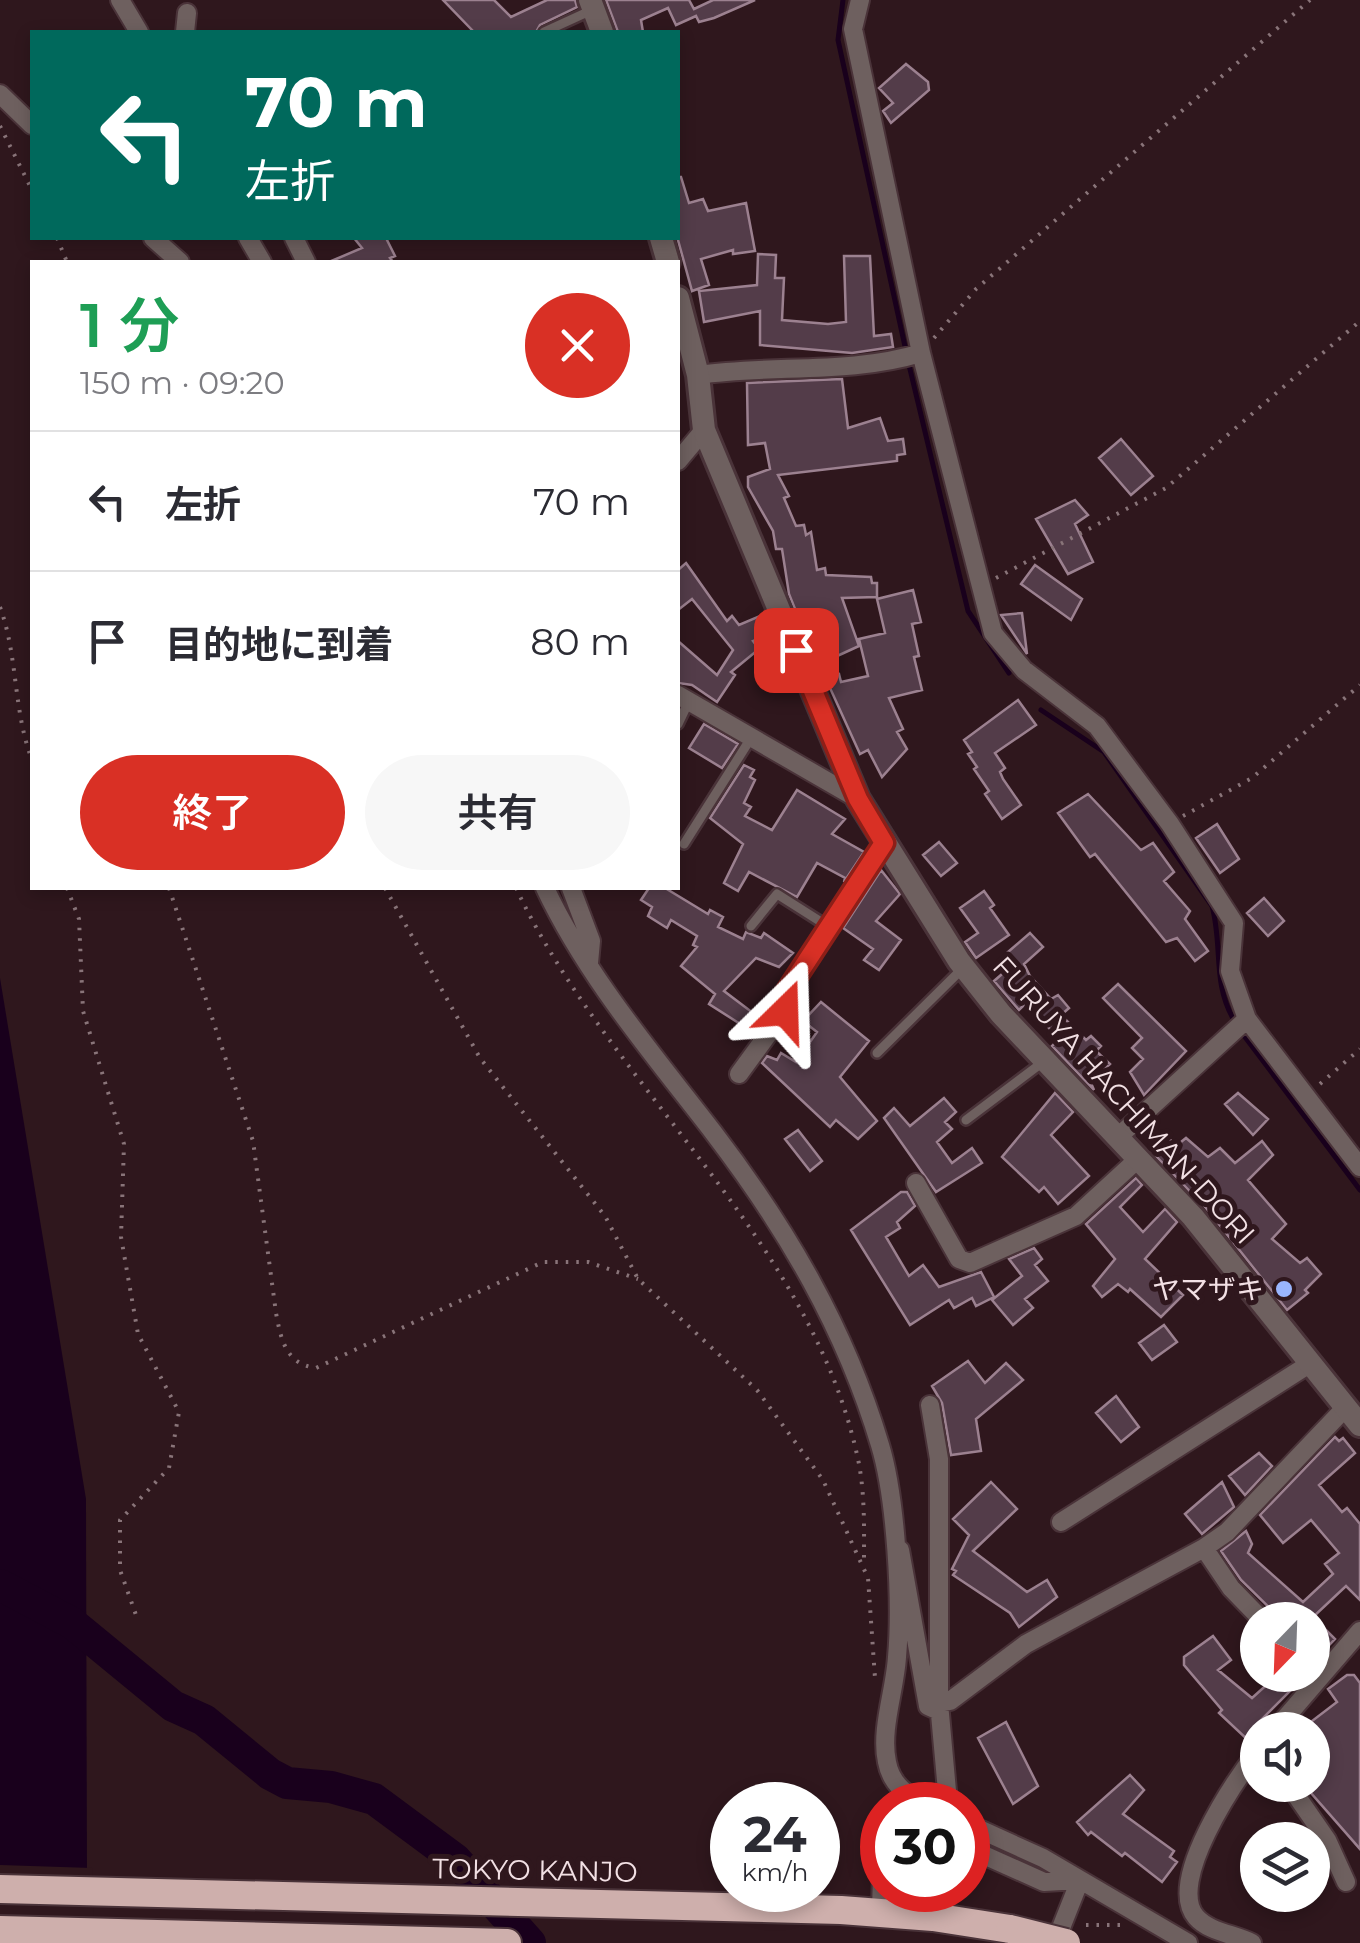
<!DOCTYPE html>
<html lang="ja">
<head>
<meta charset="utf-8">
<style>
	:root { --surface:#fff; --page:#f7f7f7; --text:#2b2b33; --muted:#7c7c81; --line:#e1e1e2; --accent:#d93025 }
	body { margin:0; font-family:Montserrat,"Noto Sans JP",sans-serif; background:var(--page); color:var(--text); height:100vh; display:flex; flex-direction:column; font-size:38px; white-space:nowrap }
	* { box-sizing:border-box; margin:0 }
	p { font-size:32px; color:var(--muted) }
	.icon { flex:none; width:55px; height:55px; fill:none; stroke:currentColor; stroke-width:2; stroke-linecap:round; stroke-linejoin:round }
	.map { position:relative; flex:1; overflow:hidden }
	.sheet { position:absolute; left:30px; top:260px; width:650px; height:630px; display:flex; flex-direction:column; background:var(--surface); border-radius:0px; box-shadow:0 5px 15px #0003 }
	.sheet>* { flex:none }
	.banner { position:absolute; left:30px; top:30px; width:650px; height:210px; border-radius:0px; box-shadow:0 5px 15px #0003; background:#00695c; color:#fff; overflow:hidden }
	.needle { width:65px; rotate:203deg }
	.controls { position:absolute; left:1240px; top:1602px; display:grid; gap:20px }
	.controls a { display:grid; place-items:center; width:90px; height:90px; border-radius:50%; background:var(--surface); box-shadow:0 5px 15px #0003; font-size:50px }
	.speed { position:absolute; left:710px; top:1782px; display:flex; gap:20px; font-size:50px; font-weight:700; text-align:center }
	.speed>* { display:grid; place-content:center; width:130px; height:130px; border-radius:50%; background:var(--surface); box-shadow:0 5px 15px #0003; line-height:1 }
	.speed small { font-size:25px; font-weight:400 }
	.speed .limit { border:15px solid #d22; background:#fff; color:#111 }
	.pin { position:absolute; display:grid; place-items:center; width:85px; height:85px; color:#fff; margin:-42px; border-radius:20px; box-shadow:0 5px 15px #0006 }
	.me { position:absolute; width:110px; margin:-55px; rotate:22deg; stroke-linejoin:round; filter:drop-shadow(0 0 8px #0008) }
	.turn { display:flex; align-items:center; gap:35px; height:210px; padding:0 50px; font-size:45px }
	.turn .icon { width:130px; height:130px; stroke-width:2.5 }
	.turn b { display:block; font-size:70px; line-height:85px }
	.round { display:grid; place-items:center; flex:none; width:105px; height:105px; border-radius:52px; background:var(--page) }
	.summary { display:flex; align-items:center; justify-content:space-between; height:170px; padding:0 50px }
	h1 { font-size:60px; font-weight:600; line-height:75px; color:#1e9e55 }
	.button { display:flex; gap:20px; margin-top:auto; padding:20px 50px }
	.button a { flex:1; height:115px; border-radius:60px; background:var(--accent); color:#fff; font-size:40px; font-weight:600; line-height:115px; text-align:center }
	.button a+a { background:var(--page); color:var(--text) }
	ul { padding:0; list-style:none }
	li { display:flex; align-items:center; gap:30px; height:140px; padding:0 50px; border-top:2px solid var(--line) }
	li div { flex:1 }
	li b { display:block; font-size:38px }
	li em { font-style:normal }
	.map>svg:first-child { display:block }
	.water { fill:#19001c }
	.pier { fill:#2f171d }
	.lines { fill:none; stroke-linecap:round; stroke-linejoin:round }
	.stream { stroke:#19001c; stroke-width:5 }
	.river { stroke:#19001c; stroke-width:32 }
	.building { fill:#533c49; stroke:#9c8190; stroke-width:2.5 }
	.service-casing { stroke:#4a3339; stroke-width:14 }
	.minor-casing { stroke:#4a3339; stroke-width:22 }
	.tertiary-casing { stroke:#4a3339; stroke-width:28 }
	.trunk-casing { stroke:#4a3339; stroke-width:32 }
	.path { stroke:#897479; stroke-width:4; stroke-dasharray:2.5 8; stroke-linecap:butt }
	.service { stroke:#6e605f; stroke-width:9 }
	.minor { stroke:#6e605f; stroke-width:18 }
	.tertiary { stroke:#6e605f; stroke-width:22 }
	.trunk { stroke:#ceafac; stroke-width:28 }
	.trunk-bridge-casing { stroke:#4a3339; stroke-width:32; stroke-linecap:butt }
	.trunk-bridge { stroke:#ceafac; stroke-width:28 }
	.route-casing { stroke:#8d1f18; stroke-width:25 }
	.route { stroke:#d93025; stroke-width:18 }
	.poi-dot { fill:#9ab5fd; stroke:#2f171d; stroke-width:4 }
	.labels { text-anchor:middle; stroke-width:10; stroke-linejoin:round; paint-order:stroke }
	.street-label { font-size:28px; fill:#f2e0e4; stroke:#2f171d }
	.poi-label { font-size:28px; fill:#f2e0e4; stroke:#2f171d; text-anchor:end }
</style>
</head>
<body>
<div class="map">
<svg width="1360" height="1943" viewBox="0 0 1360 1943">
	<rect width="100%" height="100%" fill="#2f171d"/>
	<path class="water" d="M 0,978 L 86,1499 L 87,1891 L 0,1943 Z"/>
	<path class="pier" d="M 0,1865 L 92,1868 L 95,1943 L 0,1943 Z"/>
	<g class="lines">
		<path class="stream" d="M 843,0 L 838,40 L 906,351
			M 909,365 L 968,611 L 1009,673
			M 1041,710 L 1104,752 L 1212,906 C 1223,946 1212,983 1234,1020
			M 1242,1033 L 1360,1190"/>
		<path class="river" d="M 0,1585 L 72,1623 L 173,1706 L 204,1720 L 270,1774 L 287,1783 L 331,1787 L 374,1799 L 455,1859 L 530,1943"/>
	</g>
	<path class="building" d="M 443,0 L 494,0 L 511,17 L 547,0 L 575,0 L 577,7 L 540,25 L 536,32 L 474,32 Z
		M 606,0 L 689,0 L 694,9 L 713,0 L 755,0 L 714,18 L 699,22 L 696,16 L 676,25 L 668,8 L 641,20 L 643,32 L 618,32 Z
		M 906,64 L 928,82 L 929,90 L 891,123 L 883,111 L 893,103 L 879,88 Z
		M 678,177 L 681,177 L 689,203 L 703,199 L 708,211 L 746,203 L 755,251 L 733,254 L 733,250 L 701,259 L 709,285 L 692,291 L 678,240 Z
		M 354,238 L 386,238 L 395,256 L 390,258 L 393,262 L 329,262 L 362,248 Z
		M 758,254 L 776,255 L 775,278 L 784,278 L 782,320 L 828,324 L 846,322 L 844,256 L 870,256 L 874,336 L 891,334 L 893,347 L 852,353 L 760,345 L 760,311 L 704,322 L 699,291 L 757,285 Z
		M 842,379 L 848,428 L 880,418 L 888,441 L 903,439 L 905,454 L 897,455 L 897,461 L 778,475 L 789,496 L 784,498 L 796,526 L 804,525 L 806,535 L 811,532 L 817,570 L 825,568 L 826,575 L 871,577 L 872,583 L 877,583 L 877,597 L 842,598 L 859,646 L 835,657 L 826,638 L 810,646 L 789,594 L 782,549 L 776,549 L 773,531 L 748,487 L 748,477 L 770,469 L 765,443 L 748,445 L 747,383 Z
		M 1121,439 L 1153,476 L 1131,495 L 1099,458 Z
		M 1075,500 L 1088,515 L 1075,524 L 1093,562 L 1068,574 L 1036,519 Z
		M 686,563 L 727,621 L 732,616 L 739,625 L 765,614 L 772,633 L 753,641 L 759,649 L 731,672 L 735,675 L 717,702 L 692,685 L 678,683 L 678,641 L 717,675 L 733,650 L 692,599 L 678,610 L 678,570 Z
		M 1035,565 L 1082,599 L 1071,620 L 1021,584 Z
		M 913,590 L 921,622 L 912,624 L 919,656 L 914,657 L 922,690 L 889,698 L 903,729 L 897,732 L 907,749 L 882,777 L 868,750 L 860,754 L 825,677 L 839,674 L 841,682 L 868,676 L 859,639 L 885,633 L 877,599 Z
		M 1022,613 L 1027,654 L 1001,615 Z
		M 1018,700 L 1036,725 L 995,753 L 1005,768 L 1000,772 L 1003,779 L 1021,805 L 1002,819 L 985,794 L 989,791 L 974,769 L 977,767 L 968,754 L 972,752 L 964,740 Z
		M 704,724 L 738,744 L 722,768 L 689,748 Z
		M 744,765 L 754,770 L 750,777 L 755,780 L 744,803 L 751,807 L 745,816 L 772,830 L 797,790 L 845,819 L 832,834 L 864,852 L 844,882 L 845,878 L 817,863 L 797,897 L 749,872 L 738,891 L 724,883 L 743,844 L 710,818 Z
		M 1088,794 L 1141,850 L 1153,843 L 1174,872 L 1164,881 L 1190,911 L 1185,919 L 1208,951 L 1195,961 L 1177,938 L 1166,942 L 1095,854 L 1090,857 L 1058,813 Z
		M 1217,824 L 1239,859 L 1220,873 L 1196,838 Z
		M 939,842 L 957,863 L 941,876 L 923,855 Z
		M 881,870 L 900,894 L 876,921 L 901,940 L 879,970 L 864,960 L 873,949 L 843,928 Z
		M 649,888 L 665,888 L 708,914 L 710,910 L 723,917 L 718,927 L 743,939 L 746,932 L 761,938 L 764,933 L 793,953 L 779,967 L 756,958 L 724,991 L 757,1016 L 748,1029 L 709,1004 L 715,994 L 681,966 L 697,947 L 693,945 L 697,936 L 671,920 L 667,928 L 648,916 L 652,907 L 641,900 Z
		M 984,891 L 994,905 L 990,908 L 1009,935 L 976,958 L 965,942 L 978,933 L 960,908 Z
		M 1264,898 L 1284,921 L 1268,936 L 1247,913 Z
		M 1030,933 L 1043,947 L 1024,964 L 1030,976 L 1051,999 L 1058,995 L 1069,1008 L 1061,1015 L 1086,1040 L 1091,1036 L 1101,1046 L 1096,1051 L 1110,1064 L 1091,1083 L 1094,1090 L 1052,1046 L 1059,1039 L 1026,1003 L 1019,1010 L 994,981 L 1016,962 L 1008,952 Z
		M 1118,984 L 1186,1051 L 1144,1095 L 1130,1072 L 1143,1059 L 1132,1048 L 1142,1038 L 1103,998 Z
		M 821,1002 L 869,1041 L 840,1077 L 877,1121 L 858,1139 L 836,1120 L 830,1127 L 762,1063 L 767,1056 L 777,1060 L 781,1053 L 796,1062 L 817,1032 L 803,1021 Z
		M 1055,1093 L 1073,1112 L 1051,1135 L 1089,1176 L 1058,1204 L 1044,1187 L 1039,1192 L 1002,1157 Z
		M 1238,1093 L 1268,1119 L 1253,1135 L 1225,1104 Z
		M 944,1098 L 956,1112 L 945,1122 L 952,1129 L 937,1142 L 952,1163 L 972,1148 L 982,1163 L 936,1192 L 884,1118 L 894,1108 L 910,1126 Z
		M 798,1130 L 822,1161 L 810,1171 L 785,1139 Z
		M 1165,1134 L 1176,1146 L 1186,1138 L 1208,1157 L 1220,1148 L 1235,1163 L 1262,1141 L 1273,1155 L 1248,1180 L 1286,1224 L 1272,1239 L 1300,1263 L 1307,1258 L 1321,1274 L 1305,1290 L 1308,1293 L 1287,1310 L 1206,1208 L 1153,1153 L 1150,1148 Z
		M 1136,1178 L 1142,1185 L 1120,1207 L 1143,1232 L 1165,1209 L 1177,1222 L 1145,1259 L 1183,1295 L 1161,1317 L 1130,1289 L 1128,1292 L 1118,1284 L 1102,1297 L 1093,1286 L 1115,1259 L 1086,1224 Z
		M 901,1192 L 907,1192 L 915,1206 L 897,1222 L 900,1228 L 886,1237 L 909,1276 L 923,1265 L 939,1287 L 981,1272 L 994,1297 L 976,1306 L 972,1298 L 954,1308 L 949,1300 L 910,1325 L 851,1230 Z
		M 1034,1248 L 1042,1259 L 1035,1265 L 1048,1281 L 1025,1299 L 1033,1308 L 1013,1325 L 992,1300 L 1022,1276 L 1009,1259 Z
		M 1164,1325 L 1177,1342 L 1152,1360 L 1139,1343 Z
		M 968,1361 L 985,1383 L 1006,1363 L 1023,1380 L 976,1419 L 981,1451 L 951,1455 L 942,1403 L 932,1386 Z
		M 1116,1396 L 1139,1427 L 1121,1442 L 1096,1413 Z
		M 1335,1437 L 1339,1441 L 1343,1438 L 1355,1453 L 1319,1485 L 1342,1512 L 1347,1508 L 1360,1524 L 1360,1600 L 1346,1586 L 1313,1617 L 1335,1639 L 1312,1663 L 1312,1617 L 1282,1620 L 1241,1580 L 1221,1551 L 1246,1531 L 1252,1544 L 1248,1553 L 1303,1602 L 1333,1574 L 1325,1564 L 1339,1553 L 1311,1520 L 1283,1543 L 1260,1515 Z
		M 1259,1453 L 1272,1466 L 1245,1495 L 1229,1476 Z
		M 991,1482 L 1017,1509 L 973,1551 L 1027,1592 L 1047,1580 L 1057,1597 L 1019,1627 L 1010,1613 L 953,1575 L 956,1571 L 952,1569 L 969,1535 L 953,1519 Z
		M 1222,1482 L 1234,1507 L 1202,1534 L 1185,1514 Z
		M 1213,1636 L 1231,1660 L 1218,1670 L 1252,1698 L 1271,1681 L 1267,1675 L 1306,1675 L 1257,1724 L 1262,1730 L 1250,1742 L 1219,1713 L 1222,1710 L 1184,1665 L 1184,1657 Z
		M 1347,1675 L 1354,1675 L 1360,1683 L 1360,1849 L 1304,1785 L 1312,1785 L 1312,1721 L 1337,1702 L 1328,1689 Z
		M 1006,1722 L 1038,1786 L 1013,1804 L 978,1738 Z
		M 1130,1775 L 1144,1790 L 1123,1814 L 1174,1851 L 1170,1857 L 1177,1862 L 1162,1882 L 1125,1853 L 1122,1856 L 1091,1832 L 1088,1835 L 1077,1822 Z"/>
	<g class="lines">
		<defs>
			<path id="service" d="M 544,32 L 592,10
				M 678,724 L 689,701
				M 684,844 L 751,738
				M 751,926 L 777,894 L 829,927
				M 877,1053 L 962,969
				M 966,1120 L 1043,1062"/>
			<path id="minor" d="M 120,0 L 139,32
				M 860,0 L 853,29 L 921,353 L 993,633 L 1024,670 L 1097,726 L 1170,824 L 1234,923 L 1230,971 L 1247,1019 L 1360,1167
				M 185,32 L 187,13
				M 0,94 L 32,125
				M 153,238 L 180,262
				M 248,238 L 262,262
				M 294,238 L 306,262
				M 698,375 C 772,364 849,375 921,353
				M 678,461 L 704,430
				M 678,695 L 858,799
				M 545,888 C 587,977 653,1054 713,1132 C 787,1229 845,1328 880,1445 C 896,1498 902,1601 897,1657 C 895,1690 880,1730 887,1762 C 891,1784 907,1796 926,1805
				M 571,888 L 591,941 L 589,963
				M 739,1074 L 785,1011 L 782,999 L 884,843
				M 1118,1137 L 1247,1019
				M 916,1183 L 959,1259 L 970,1263 L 1076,1216 L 1139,1158
				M 930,1405 L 939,1459 L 939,1703
				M 1061,1522 L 1311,1363
				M 1204,1548 L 1231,1588 L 1262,1620
				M 900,1550 L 928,1706 L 939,1711
				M 1275,1730 L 1360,1631
				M 1289,1785 L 1327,1840 L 1346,1882
				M 947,1791 L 939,1703 L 950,1701 L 1026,1644 L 1204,1548 L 1227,1532 L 1346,1407
				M 968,1824 L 1043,1858 L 1188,1943
				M 968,1848 L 1044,1882 L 1079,1880
				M 881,1913 L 882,1871
				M 1055,1943 L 1080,1880
				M 1252,1943 C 1234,1934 1209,1932 1196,1917 C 1166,1882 1234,1782 1258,1751"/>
			<path id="tertiary" d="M 590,0 L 602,32
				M 661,238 L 668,262
				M 678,298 L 698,375 L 704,430 L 858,799 L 959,961 L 1001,1014 L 1193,1217 L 1360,1425"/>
			<path id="trunk" d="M 0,1889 L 841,1910 L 933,1917 L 1010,1929
				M 0,1930 L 507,1943"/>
		</defs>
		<use href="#service" class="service-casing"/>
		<use href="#minor" class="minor-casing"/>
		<use href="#tertiary" class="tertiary-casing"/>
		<use href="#trunk" class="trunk-casing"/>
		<path class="path" d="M 0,126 L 32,190
			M 57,238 L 67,262
			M 934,338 L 976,289 L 1310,0
			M 996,578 L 1166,488 L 1360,321
			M 0,607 C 18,656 13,710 32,760
			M 1183,816 L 1252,778 L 1360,685
			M 67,888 L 79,919 L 83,1011 L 124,1144 L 121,1237 L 138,1334 L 179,1412 L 169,1468 L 120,1520 L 120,1570 L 136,1615
			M 169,888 L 253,1141 L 276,1313 C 281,1340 286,1364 316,1368 L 543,1262 L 588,1262 L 638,1279
			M 385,888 L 480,1058 L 605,1216 L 638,1279 L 757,1390 L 823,1480 L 868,1578 L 875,1678
			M 516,888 C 610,1088 814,1240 859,1464 C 865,1497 864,1530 864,1563
			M 1320,1084 L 1360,1049
			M 906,1890 L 957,1896
			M 1086,1925 L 1121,1925"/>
		<use href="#service" class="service"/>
		<use href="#minor" class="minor"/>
		<use href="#tertiary" class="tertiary"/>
		<use href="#trunk" class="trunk"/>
		<defs>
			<path id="trunk-bridge" d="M 1010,1929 L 1066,1943"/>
		</defs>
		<use href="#trunk-bridge" class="trunk-bridge-casing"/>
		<use href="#trunk-bridge" class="trunk-bridge"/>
	</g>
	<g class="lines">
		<defs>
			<path id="route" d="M 785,1011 L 782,999 L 884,843 L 858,799 L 796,650"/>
		</defs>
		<use href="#route" class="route-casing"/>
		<use href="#route" class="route"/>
	</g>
	<circle class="poi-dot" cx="1284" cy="1289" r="10"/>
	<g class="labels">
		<g class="street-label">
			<text transform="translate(1124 1100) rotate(48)" y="10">FURUYA HACHIMAN-DORI</text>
			<text transform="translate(535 1870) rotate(1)" y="10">TOKYO KANJO</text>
		</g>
		<g class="poi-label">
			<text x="1264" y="1299">ヤマザキ</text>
		</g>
	</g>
</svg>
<div class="controls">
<a><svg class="needle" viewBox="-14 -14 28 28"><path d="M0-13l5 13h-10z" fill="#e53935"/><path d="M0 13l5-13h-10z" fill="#7c7c81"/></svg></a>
<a><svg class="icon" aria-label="sound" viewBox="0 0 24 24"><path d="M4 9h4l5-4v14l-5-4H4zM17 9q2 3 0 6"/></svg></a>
<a><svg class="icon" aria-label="layers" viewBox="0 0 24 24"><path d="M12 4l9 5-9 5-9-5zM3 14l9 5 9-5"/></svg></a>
</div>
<div class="speed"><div>24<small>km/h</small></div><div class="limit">30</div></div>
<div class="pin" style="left:796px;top:650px;background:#d93025"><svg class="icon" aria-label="arrive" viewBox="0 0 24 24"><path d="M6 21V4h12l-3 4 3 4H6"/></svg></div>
<svg class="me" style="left:785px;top:1011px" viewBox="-20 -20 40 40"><path d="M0-17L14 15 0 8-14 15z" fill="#d93025" stroke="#fff" stroke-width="4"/></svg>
<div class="banner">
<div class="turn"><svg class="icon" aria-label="left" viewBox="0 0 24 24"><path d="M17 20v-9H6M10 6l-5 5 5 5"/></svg><div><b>70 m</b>左折</div></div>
</div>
<section class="sheet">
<div class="summary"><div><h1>1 分</h1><p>150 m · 09:20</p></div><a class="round" style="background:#d93025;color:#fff"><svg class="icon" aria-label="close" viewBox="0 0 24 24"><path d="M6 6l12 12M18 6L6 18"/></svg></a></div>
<ul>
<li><svg class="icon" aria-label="left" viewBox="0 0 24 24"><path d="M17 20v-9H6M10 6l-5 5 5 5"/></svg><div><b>左折</b></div><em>70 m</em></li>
<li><svg class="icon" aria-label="arrive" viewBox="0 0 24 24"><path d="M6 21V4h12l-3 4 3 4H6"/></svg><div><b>目的地に到着</b></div><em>80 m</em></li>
</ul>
<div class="button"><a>終了</a><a>共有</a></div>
</section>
</div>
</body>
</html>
